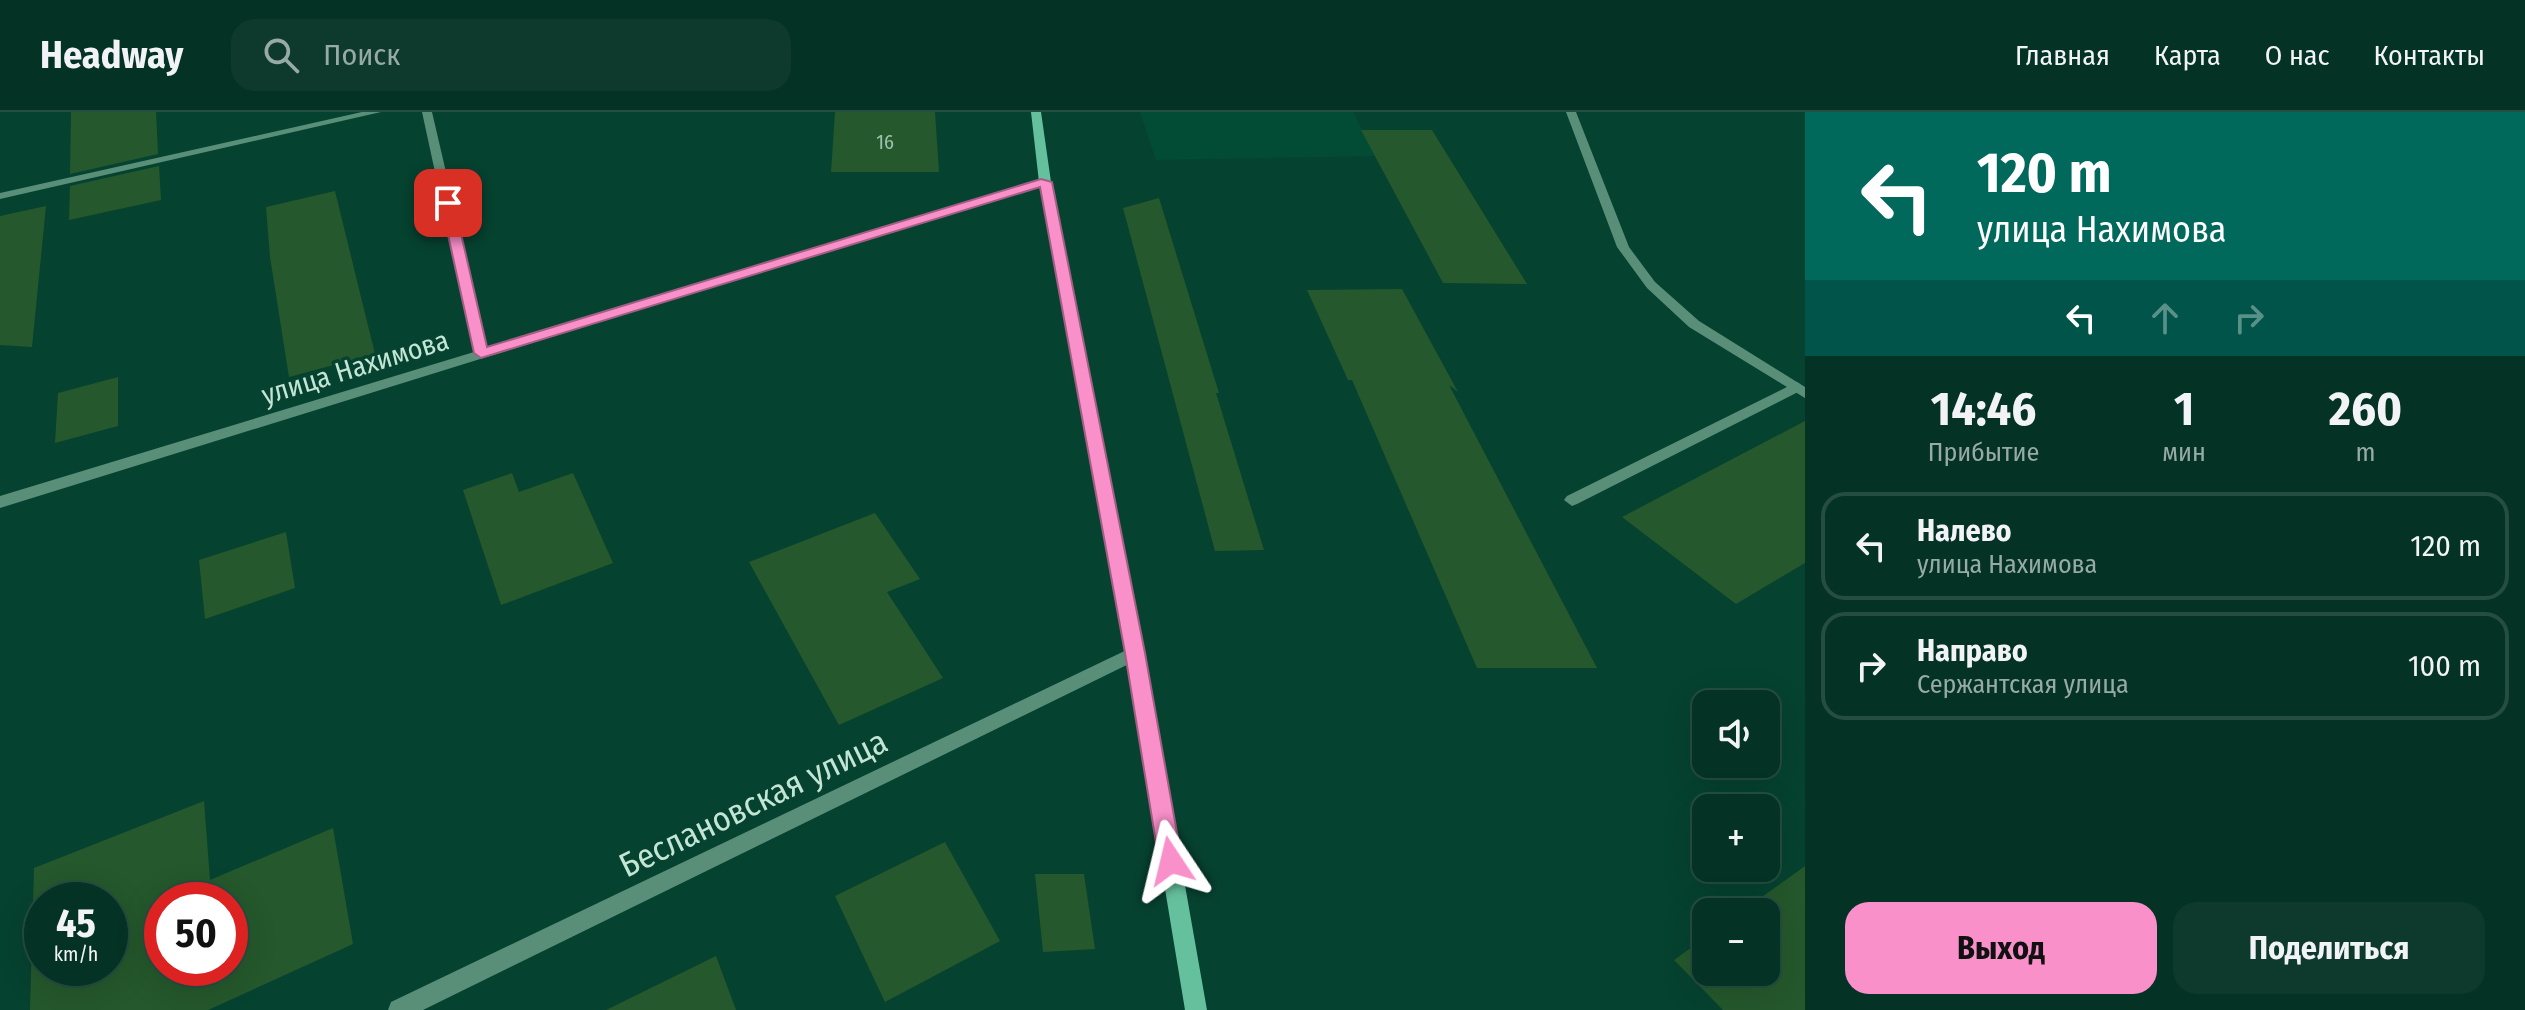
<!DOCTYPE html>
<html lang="ru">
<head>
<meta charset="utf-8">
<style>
	:root { --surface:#043224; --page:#0d3a2c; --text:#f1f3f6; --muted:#97aaa6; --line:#254d41; --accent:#f990ca }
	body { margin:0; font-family:"Fira Sans Condensed",sans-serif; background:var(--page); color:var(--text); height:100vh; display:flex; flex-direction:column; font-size:30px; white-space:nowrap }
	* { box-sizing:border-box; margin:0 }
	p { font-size:26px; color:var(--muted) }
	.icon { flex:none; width:44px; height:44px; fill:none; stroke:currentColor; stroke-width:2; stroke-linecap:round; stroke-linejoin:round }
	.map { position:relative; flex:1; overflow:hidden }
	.sheet { display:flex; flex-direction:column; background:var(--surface); width:720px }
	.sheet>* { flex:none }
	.guide { background:#00695c; color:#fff; overflow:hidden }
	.fabs { position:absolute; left:1692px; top:578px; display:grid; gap:16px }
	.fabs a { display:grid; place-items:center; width:88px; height:88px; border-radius:16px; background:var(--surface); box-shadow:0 8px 32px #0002,0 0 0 2px var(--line); font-size:40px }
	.speed { position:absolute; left:24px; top:770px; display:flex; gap:16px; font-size:40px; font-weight:700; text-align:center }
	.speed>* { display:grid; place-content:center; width:104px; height:104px; border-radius:50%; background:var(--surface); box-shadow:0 8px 32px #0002,0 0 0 2px var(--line); line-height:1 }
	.speed small { font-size:20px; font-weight:400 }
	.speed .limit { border:12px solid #d22; background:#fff; color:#111 }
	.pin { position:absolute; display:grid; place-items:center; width:68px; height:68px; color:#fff; margin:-34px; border-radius:16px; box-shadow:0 4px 12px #0006 }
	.me { position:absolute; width:88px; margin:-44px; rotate:350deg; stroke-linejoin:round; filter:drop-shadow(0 0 6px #0008) }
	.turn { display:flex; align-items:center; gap:28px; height:168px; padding:0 40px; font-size:36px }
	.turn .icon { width:104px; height:104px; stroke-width:2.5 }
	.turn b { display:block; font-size:56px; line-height:68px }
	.lanes { display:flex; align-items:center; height:76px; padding:0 40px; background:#0003; justify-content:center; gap:40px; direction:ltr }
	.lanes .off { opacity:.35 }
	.eta { display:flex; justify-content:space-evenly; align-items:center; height:136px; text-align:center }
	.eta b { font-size:48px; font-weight:700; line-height:56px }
	.primary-button { display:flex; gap:16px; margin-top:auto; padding:16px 40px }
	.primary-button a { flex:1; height:92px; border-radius:24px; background:var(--accent); color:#111; font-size:32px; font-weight:700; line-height:92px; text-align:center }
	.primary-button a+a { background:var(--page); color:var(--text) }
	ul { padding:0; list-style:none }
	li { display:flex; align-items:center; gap:24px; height:108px; margin:0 16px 12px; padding:0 24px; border:4px solid var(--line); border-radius:24px }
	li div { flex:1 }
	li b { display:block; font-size:30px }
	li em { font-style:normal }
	header { display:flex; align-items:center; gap:48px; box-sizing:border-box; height:112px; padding:0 40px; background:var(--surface); border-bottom:2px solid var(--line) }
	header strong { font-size:38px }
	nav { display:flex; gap:44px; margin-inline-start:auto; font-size:28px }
	.search { width:560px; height:72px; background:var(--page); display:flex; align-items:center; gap:20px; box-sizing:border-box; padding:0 28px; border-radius:24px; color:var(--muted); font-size:30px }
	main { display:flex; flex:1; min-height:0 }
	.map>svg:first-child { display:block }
	.built { fill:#024b35 }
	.building { fill:#25582c; fill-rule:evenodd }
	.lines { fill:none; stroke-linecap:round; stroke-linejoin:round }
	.service { fill:#598f79; fill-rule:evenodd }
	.minor { fill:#598f79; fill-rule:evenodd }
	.secondary { fill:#65c09d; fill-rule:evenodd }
	.route { fill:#f990ca; stroke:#a25e83; stroke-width:2 }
	.labels { text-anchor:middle; stroke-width:7; stroke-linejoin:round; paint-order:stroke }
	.far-number-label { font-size:20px; fill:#9cc2ab }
	.street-label { font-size:28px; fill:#c3e5d5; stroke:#064230 }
	.near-street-label { font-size:34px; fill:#c3e5d5; stroke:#064230 }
</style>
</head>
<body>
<header>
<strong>Headway</strong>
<div class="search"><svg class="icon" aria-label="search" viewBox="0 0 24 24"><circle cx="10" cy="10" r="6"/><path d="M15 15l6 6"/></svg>Поиск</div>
<nav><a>Главная</a><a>Карта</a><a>О нас</a><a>Контакты</a></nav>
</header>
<main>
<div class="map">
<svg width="1805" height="898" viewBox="0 0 1805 898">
	<rect width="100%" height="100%" fill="#064230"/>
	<path class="built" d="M 1140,0 L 1353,0 L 1376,44 L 1156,48 Z"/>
	<path class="building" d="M 71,0 L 156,0 L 158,42 L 70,62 Z
		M 835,0 L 935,0 L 939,60 L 831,60 Z
		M 1361,18 L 1432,18 L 1527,172 L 1443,171 Z
		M 159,54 L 161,88 L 69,108 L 70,74 Z
		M 335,79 L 375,242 L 289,265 L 270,145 L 266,95 Z
		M 1159,86 L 1219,281 L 1216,281 L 1264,438 L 1215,439 L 1123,96 Z
		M 46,94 L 32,235 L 0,233 L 0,104 Z
		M 1402,177 L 1458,280 L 1449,273 L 1597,556 L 1477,556 L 1352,268 L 1348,268 L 1307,178 Z
		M 118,265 L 118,314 L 55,331 L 58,281 Z
		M 1805,309 L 1805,451 L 1736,492 L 1622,405 Z
		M 512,361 L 519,380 L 573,361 L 613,451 L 501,493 L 463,378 Z
		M 875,401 L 920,467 L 887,480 L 943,566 L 839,613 L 749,450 Z
		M 286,420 L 295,476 L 205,507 L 199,448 Z
		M 204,689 L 210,768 L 333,716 L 353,832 L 208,898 L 30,898 L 34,756 ZM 42,788 L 110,788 L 110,856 L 42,856 ZM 162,788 L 230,788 L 230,856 L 162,856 Z
		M 945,730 L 1000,829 L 885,890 L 835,784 Z
		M 1805,754 L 1805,898 L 1723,898 L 1674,848 L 1706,825 L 1706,860 L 1766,860 L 1766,800 L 1741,800 Z
		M 1035,762 L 1084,762 L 1095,837 L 1043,840 Z
		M 716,844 L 736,898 L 606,898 Z"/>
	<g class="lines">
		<path class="service" d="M 1797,270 L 1804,275 L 1802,278 L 1577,392 L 1572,394 L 1564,388 L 1567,384 Z"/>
		<path class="minor" d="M 362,0 L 381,0 L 0,87 L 0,81 Z
			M 422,0 L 432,0 L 487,236 L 1041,68 L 1051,70 L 0,396 L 0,384 L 474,240 Z
			M 1566,0 L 1576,0 L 1629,135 L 1655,170 L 1699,209 L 1805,275 L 1805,286 L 1689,215 L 1647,176 L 1617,135 Z
			M 1135,534 L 1141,536 L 1144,541 L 1141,546 L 423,898 L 388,898 L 391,890 Z"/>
		<path class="secondary" d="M 1031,0 L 1041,0 L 1051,70 L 1144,541 L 1207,898 L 1185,898 L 1126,541 L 1039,70 Z"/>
	</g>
	<path class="route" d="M 1041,67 L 1052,70 L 1145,541 L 1182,749 L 1179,757 L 1171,760 L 1163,757 L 1159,749 L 1125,541 L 1040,75 L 481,246 L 474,241 L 441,91 L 448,87 L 454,91 L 487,235 Z"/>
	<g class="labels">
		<g class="far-number-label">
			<text x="885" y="37">16</text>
		</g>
		<g class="street-label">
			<text transform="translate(355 255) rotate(-17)" y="10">улица Нахимова</text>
		</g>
		<g class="near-street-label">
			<text transform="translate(753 691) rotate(-26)" y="12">Беслановская улица</text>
		</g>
	</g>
</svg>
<div class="fabs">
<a><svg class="icon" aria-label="sound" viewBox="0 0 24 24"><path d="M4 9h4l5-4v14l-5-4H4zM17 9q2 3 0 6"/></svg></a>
<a>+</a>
<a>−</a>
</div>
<div class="speed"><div>45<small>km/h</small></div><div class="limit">50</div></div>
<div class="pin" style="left:448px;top:91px;background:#d93025"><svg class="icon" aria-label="arrive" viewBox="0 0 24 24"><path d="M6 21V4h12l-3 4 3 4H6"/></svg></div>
<svg class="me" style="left:1171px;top:749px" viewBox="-20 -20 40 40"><path d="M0-17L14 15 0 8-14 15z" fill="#f990ca" stroke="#fff" stroke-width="4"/></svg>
</div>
<section class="sheet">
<div class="guide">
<div class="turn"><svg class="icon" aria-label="left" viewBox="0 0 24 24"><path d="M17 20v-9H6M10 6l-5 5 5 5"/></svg><div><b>120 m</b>улица Нахимова</div></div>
<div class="lanes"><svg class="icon" aria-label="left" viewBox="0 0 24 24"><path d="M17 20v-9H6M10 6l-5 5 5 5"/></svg><svg class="icon off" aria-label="ahead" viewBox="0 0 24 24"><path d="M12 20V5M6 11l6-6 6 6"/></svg><svg class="icon off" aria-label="right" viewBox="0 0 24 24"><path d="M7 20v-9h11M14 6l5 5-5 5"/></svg></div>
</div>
<div class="eta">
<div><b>14:46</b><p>Прибытие</p></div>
<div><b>1</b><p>мин</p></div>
<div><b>260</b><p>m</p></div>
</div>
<ul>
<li><svg class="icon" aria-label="left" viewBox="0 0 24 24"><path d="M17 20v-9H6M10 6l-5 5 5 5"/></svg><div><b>Налево</b><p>улица Нахимова</p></div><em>120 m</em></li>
<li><svg class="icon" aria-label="right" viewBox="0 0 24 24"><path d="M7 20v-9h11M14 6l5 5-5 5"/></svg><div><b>Направо</b><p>Сержантская улица</p></div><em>100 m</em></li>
</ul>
<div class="primary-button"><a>Выход</a><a>Поделиться</a></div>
</section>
</main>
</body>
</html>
